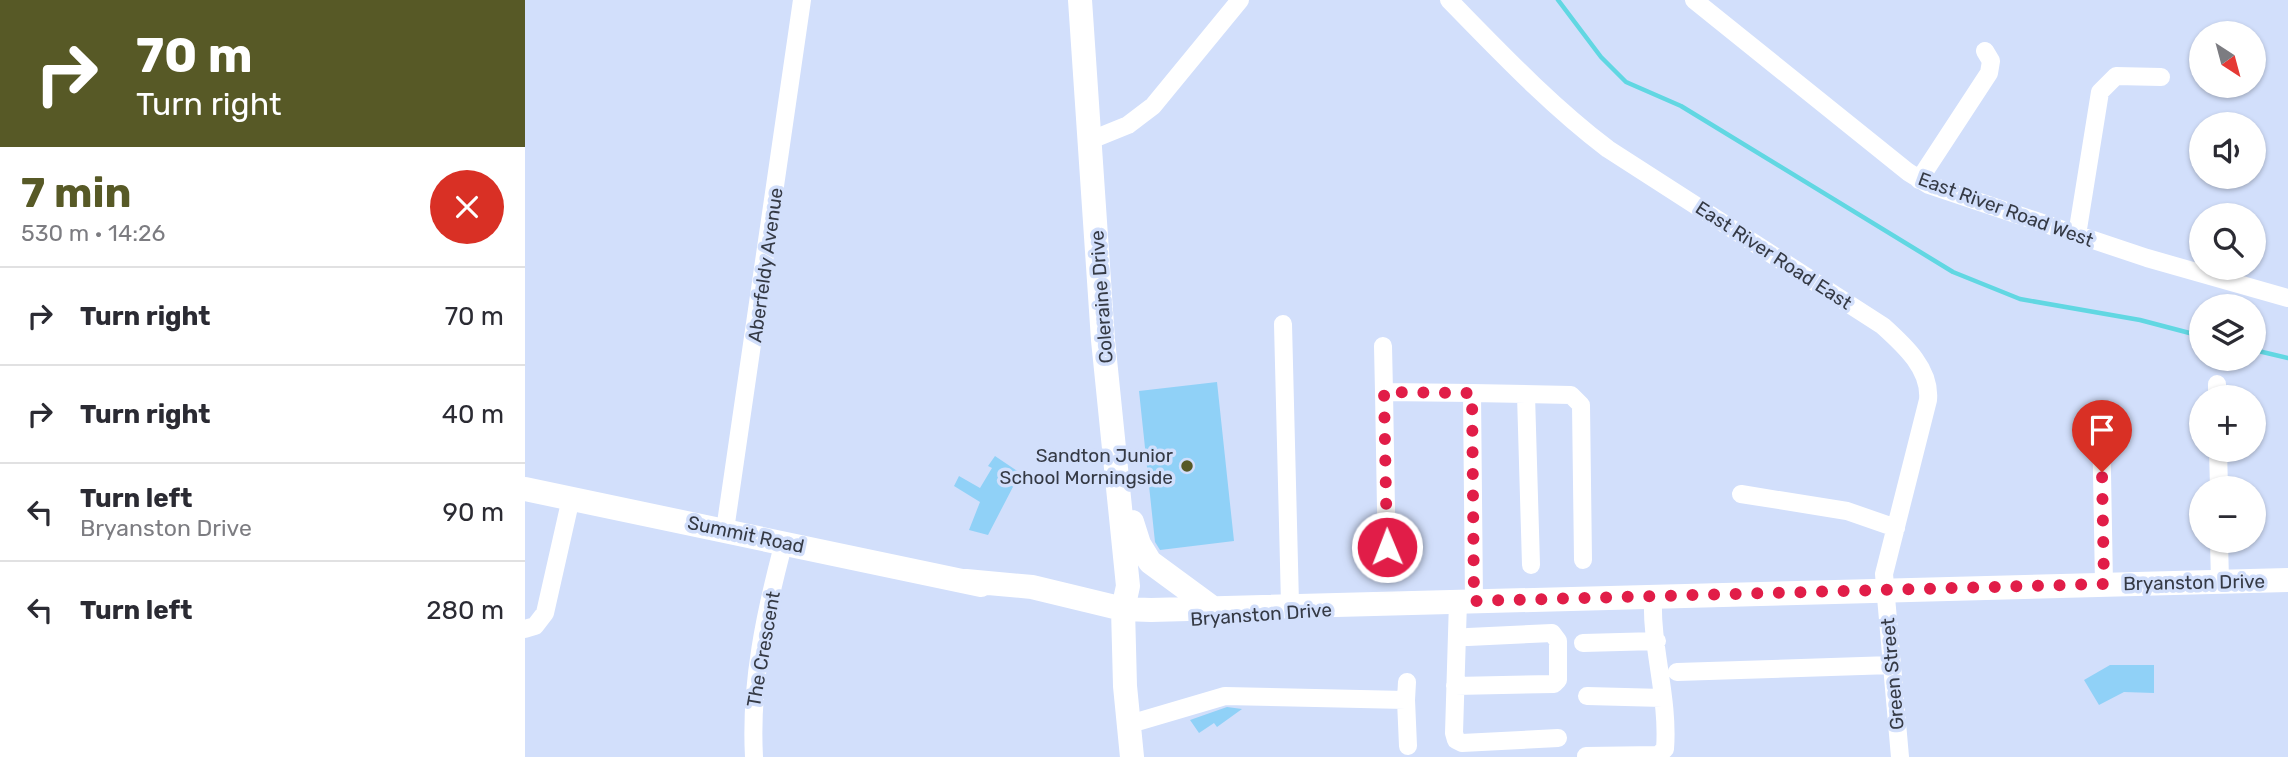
<!DOCTYPE html>
<html lang="en">
<head>
<meta charset="utf-8">
<style>
	:root { --surface:#fff; --page:#f2f2f3; --text:#2b2b33; --muted:#7c7c81; --line:#e1e1e2; --accent:#575926 }
	body { margin:0; font-family:Rubik,sans-serif; background:var(--page); color:var(--text); height:100vh; display:flex; flex-direction:column; font-size:26px; white-space:nowrap }
	* { box-sizing:border-box; margin:0 }
	p { font-size:23px; color:var(--muted) }
	.icon { flex:none; width:38px; height:38px; fill:none; stroke:currentColor; stroke-width:2; stroke-linecap:round; stroke-linejoin:round }
	.map { position:relative; flex:1; overflow:hidden }
	.sheet { display:flex; flex-direction:column; background:var(--surface); width:525px }
	.sheet>* { flex:none }
	.guide { background:#575926; color:#fff; overflow:hidden }
	.needle { width:46px; rotate:144deg }
	.fabs { position:absolute; left:1664px; top:21px; display:grid; gap:14px }
	.fabs a { display:grid; place-items:center; width:77px; height:77px; border-radius:50%; background:var(--surface); box-shadow:0 2px 5px #0004; font-size:35px }
	.pin { position:absolute; display:grid; place-items:center; width:60px; height:60px; color:#fff; margin:-72px -30px; border-radius:50% 50% 50% 0; rotate:-45deg; box-shadow:0 0 7px #0007 }
	.pin .icon { rotate:45deg }
	.me { position:absolute; width:77px; margin:-38px; rotate:359deg; stroke-linejoin:round; filter:drop-shadow(0 0 5px #0008) }
	.turn { display:flex; align-items:center; gap:24px; height:147px; padding:0 21px; font-size:32px }
	.turn .icon { width:91px; height:91px; stroke-width:2.5 }
	.turn b { display:block; font-size:49px; line-height:60px }
	.round { display:grid; place-items:center; flex:none; width:74px; height:74px; border-radius:37px; background:var(--page) }
	.headline { display:flex; align-items:center; justify-content:space-between; height:119px; padding:0 21px }
	h1 { font-size:42px; font-weight:700; line-height:52px; color:var(--accent) }
	ul { padding:0; list-style:none }
	li { display:flex; align-items:center; gap:21px; height:98px; padding:0 21px; border-top:2px solid var(--line) }
	li div { flex:1 }
	li b { display:block; font-size:26px }
	li em { font-style:normal }
	main { display:flex; flex:1; min-height:0 }
	.map>svg:first-child { display:block }
	.lines { fill:none; stroke-linecap:round; stroke-linejoin:round }
	.stream { stroke:#61d7e2; stroke-width:4.5 }
	.building { fill:#90d1f7 }
	.street { stroke:#fff; stroke-width:18 }
	.secondary { stroke:#fff; stroke-width:24 }
	.route { stroke:#e11d48; stroke-width:12; stroke-dasharray:0 21.6 }
	.poi-dot { fill:#575926; stroke:#d2dffb; stroke-width:2.5 }
	.labels { text-anchor:middle; stroke-width:7; stroke-linejoin:round; paint-order:stroke }
	.street-label { font-size:19px; fill:#353a45; stroke:#d2dffb }
	.poi-label { font-size:19px; fill:#353a45; stroke:#d2dffb; text-anchor:end }
</style>
</head>
<body>
<main>
<section class="sheet">
<div class="guide">
<div class="turn"><svg class="icon" aria-label="right" viewBox="0 0 24 24"><path d="M7 20v-9h11M14 6l5 5-5 5"/></svg><div><b>70 m</b>Turn right</div></div>
</div>
<div class="headline"><div><h1>7 min</h1><p>530 m · 14:26</p></div><a class="round" style="background:#d93025;color:#fff"><svg class="icon" aria-label="close" viewBox="0 0 24 24"><path d="M6 6l12 12M18 6L6 18"/></svg></a></div>
<ul>
<li><svg class="icon" aria-label="right" viewBox="0 0 24 24"><path d="M7 20v-9h11M14 6l5 5-5 5"/></svg><div><b>Turn right</b></div><em>70 m</em></li>
<li><svg class="icon" aria-label="right" viewBox="0 0 24 24"><path d="M7 20v-9h11M14 6l5 5-5 5"/></svg><div><b>Turn right</b></div><em>40 m</em></li>
<li><svg class="icon" aria-label="left" viewBox="0 0 24 24"><path d="M17 20v-9H6M10 6l-5 5 5 5"/></svg><div><b>Turn left</b><p>Bryanston Drive</p></div><em>90 m</em></li>
<li><svg class="icon" aria-label="left" viewBox="0 0 24 24"><path d="M17 20v-9H6M10 6l-5 5 5 5"/></svg><div><b>Turn left</b></div><em>280 m</em></li>
</ul>
</section>
<div class="map">
<svg width="1763" height="757" viewBox="0 0 1763 757">
	<rect width="100%" height="100%" fill="#d2dffb"/>
	<g class="lines">
		<path class="stream" d="M 1033,0 L 1076,57 L 1101,82 L 1156,106 L 1428,272 L 1495,299 L 1615,320 L 1676,336
			M 1729,350 L 1763,358"/>
	</g>
	<path class="building" d="M 692,382 L 709,541 L 635,550 L 630,542 L 614,391 Z
		M 470,456 L 501,477 L 497,484 L 486,478 L 485,480 L 490,483 L 463,535 L 444,530 L 455,502 L 429,486 L 434,476 L 455,488 L 467,468 L 463,466 Z
		M 1585,665 L 1629,665 L 1629,693 L 1599,692 L 1574,705 L 1559,680 Z
		M 702,707 L 717,709 L 692,727 L 689,723 L 674,733 L 665,720 Z"/>
	<g class="lines">
		<path class="street" d="M 924,0 C 975,52 1025,105 1083,149 L 1358,326 C 1379,345 1406,369 1403,400 L 1359,574 L 1375,757
			M 1169,0 L 1383,172 L 1404,185 L 1622,258 L 1763,298
			M 566,140 L 603,125 L 628,106 L 715,0
			M 1394,180 L 1464,73 L 1466,61 L 1460,51
			M 1552,235 L 1575,92 L 1591,76 L 1636,77
			M 758,324 L 765,604
			M 858,346 L 859,392
			M 1692,384 L 1692,397
			M 947,393 L 1046,395 L 1056,405 L 1058,560
			M 1001,395 L 1006,565
			M 1576,417 L 1579,584
			M 1693,450 L 1694,488
			M 1216,494 L 1322,511 L 1371,528
			M 200,530 L 277,0
			M 1694,541 L 1695,581
			M 862,567 L 859,392 L 947,393 L 949,601
			M 933,601 L 929,733 L 931,740 L 937,743 L 1033,738
			M 0,629 L 10,626 L 20,613 L 46,498
			M 1058,643 L 1132,641
			M 1152,672 L 1367,665
			M 930,686 L 1029,684 L 1033,680 L 1033,641 L 1027,633 L 943,637
			M 1062,696 L 1138,698
			M 881,700 L 882,682
			M 615,721 L 700,696 L 881,700 L 883,746
			M 1061,756 L 1133,755 L 1140,749 C 1144,698 1126,648 1128,598
			M 229,757 C 225,684 240,613 259,542"/>
		<path class="secondary" d="M 555,0 L 578,340 L 603,586 L 598,609 L 600,686 L 607,757
			M 0,489 L 456,585
			M 607,522 L 614,544 L 625,562 L 689,609
			M 441,581 L 507,587 L 598,609 L 626,610 L 1763,580"/>
	</g>
	<g class="lines">
		<path class="route" d="M 862,547 L 859,392 L 947,393 L 949,601 L 1579,584 L 1577,472"/>
	</g>
	<circle class="poi-dot" cx="662" cy="466" r="7"/>
	<g class="labels">
		<g class="street-label">
			<text transform="translate(1481 209) rotate(20)" y="7">East River Road West</text>
			<text transform="translate(1249 255) rotate(33)" y="7">East River Road East</text>
			<text transform="translate(240 265) rotate(-82)" y="7">Aberfeldy Avenue</text>
			<text transform="translate(576 297) rotate(-94)" y="7">Coleraine Drive</text>
			<text transform="translate(221 534) rotate(12)" y="7">Summit Road</text>
			<text transform="translate(1669 582) rotate(-1)" y="7">Bryanston Drive</text>
			<text transform="translate(736 614) rotate(-4)" y="7">Bryanston Drive</text>
			<text transform="translate(238 649) rotate(-80)" y="7">The Crescent</text>
			<text transform="translate(1367 674) rotate(-95)" y="7">Green Street</text>
		</g>
		<g class="poi-label">
			<text x="648" y="462">Sandton Junior<tspan x="648" dy="22">School Morningside</tspan></text>
		</g>
	</g>
</svg>
<div class="fabs">
<a><svg class="needle" viewBox="-14 -14 28 28"><path d="M0-13l5 13h-10z" fill="#e53935"/><path d="M0 13l5-13h-10z" fill="#7c7c81"/></svg></a>
<a><svg class="icon" aria-label="sound" viewBox="0 0 24 24"><path d="M4 9h4l5-4v14l-5-4H4zM17 9q2 3 0 6"/></svg></a>
<a><svg class="icon" aria-label="search" viewBox="0 0 24 24"><circle cx="10" cy="10" r="6"/><path d="M15 15l6 6"/></svg></a>
<a><svg class="icon" aria-label="layers" viewBox="0 0 24 24"><path d="M12 4l9 5-9 5-9-5zM3 14l9 5 9-5"/></svg></a>
<a>+</a>
<a>−</a>
</div>
<div class="pin" style="left:1577px;top:472px;background:#d93025"><svg class="icon" aria-label="arrive" viewBox="0 0 24 24"><path d="M6 21V4h12l-3 4 3 4H6"/></svg></div>
<svg class="me" style="left:862px;top:547px" viewBox="-20 -20 40 40"><circle r="17" fill="#e11d48" stroke="#fff" stroke-width="3"/><path d="M0-11L8 9 0 5-8 9z" fill="#fff"/></svg>
</div>
</main>
</body>
</html>
